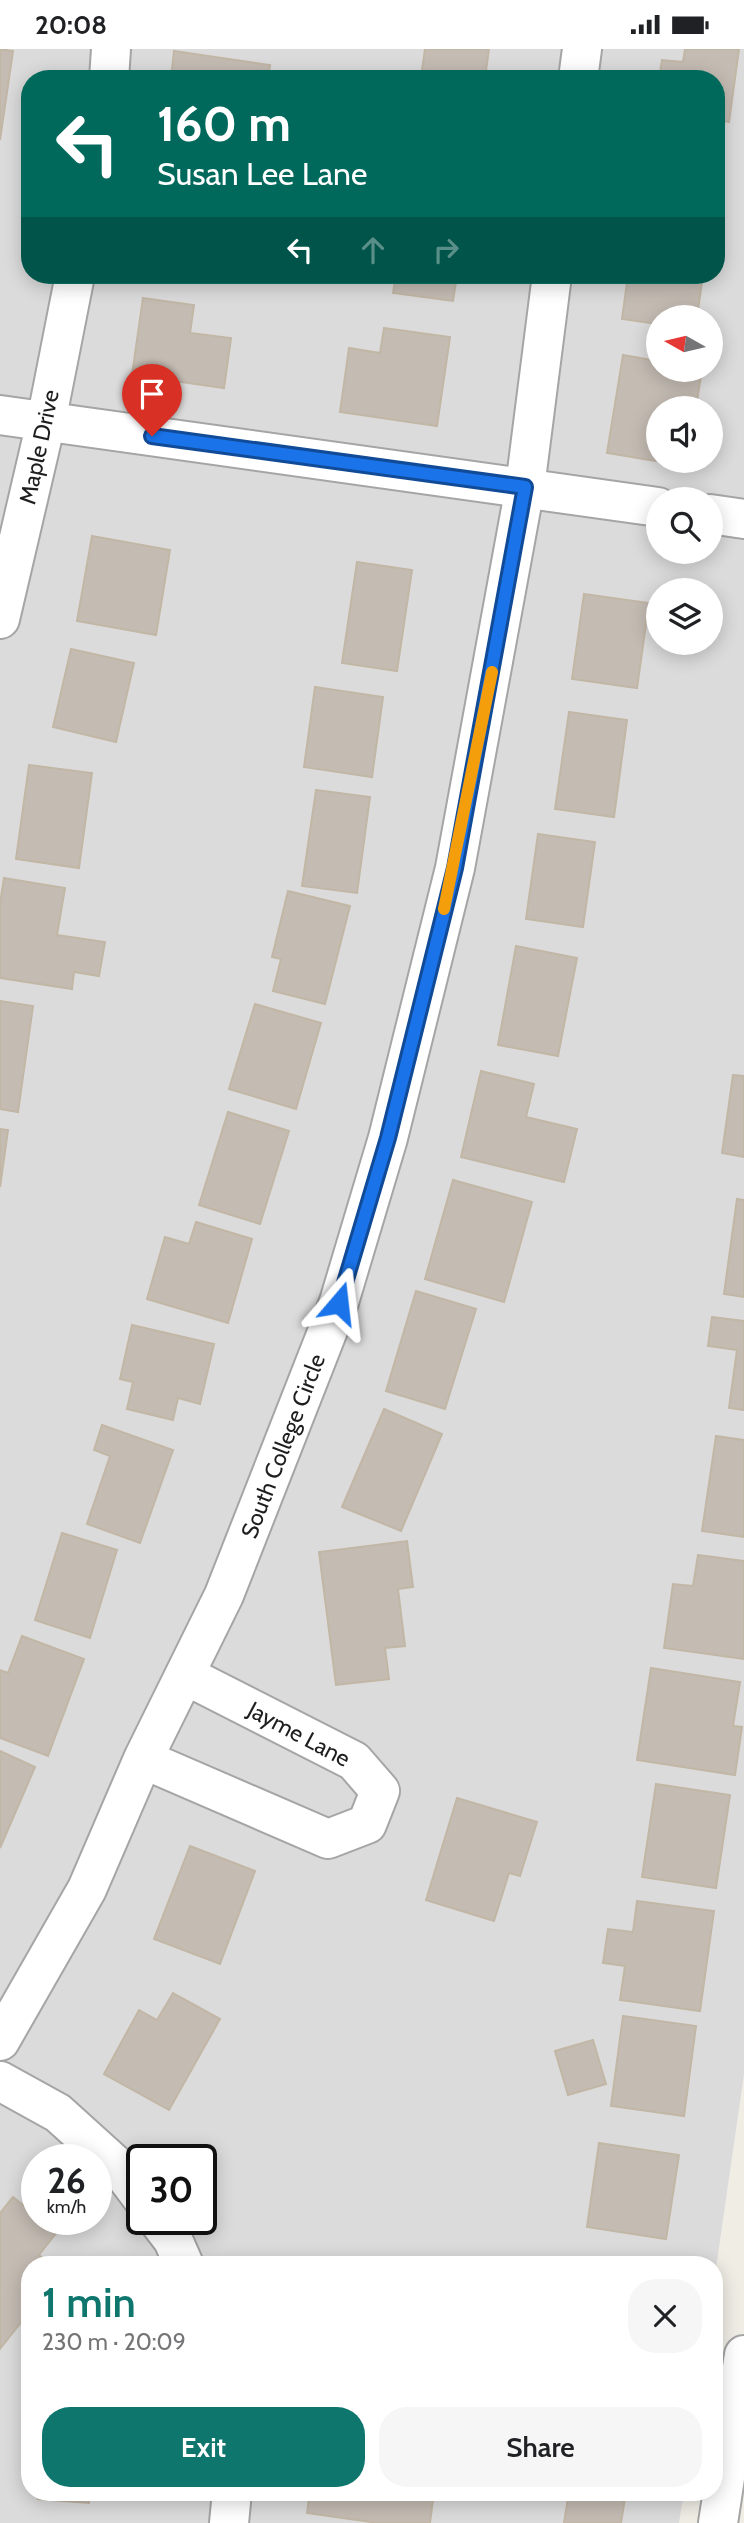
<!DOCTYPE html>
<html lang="en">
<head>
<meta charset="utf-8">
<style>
	:root { --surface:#fff; --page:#f6f6f6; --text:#202124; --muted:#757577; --accent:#0f766e }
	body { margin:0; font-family:Cabin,sans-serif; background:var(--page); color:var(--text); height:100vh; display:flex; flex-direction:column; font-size:26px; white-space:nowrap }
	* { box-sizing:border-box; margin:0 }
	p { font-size:23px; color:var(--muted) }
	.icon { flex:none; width:38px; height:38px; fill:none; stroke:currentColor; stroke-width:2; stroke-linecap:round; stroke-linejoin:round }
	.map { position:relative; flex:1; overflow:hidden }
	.panel { position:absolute; left:21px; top:2207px; width:702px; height:245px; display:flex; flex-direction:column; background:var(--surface); border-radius:28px; box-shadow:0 4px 18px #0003 }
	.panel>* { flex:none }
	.hud { position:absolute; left:21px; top:21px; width:704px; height:214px; border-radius:28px; box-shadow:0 4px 18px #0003; background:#00695c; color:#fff; overflow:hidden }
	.needle { width:46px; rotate:278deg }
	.buttons { position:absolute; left:646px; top:256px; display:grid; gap:14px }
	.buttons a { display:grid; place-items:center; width:77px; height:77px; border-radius:50%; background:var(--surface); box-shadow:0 4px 18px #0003; font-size:35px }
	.speed { position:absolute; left:21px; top:2095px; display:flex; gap:14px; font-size:35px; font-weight:700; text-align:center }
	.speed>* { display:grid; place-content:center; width:91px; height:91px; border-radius:50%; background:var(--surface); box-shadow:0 4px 18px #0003; line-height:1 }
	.speed small { font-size:18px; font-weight:400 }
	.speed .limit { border:4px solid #111; border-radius:10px; background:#fff; color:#111 }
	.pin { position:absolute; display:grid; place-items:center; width:60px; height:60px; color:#fff; margin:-72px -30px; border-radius:50% 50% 50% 0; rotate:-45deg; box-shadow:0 0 7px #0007 }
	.pin .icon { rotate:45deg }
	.me { position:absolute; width:77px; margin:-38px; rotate:17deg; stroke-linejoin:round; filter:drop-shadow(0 0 5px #0008) }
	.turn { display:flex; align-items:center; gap:24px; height:147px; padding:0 21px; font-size:32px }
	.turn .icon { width:91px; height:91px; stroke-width:2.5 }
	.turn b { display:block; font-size:49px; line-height:60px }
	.lanes { display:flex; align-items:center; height:66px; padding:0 21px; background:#0003; justify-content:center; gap:35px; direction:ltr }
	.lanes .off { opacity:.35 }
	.round { display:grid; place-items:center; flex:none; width:74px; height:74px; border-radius:28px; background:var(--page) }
	.summary { display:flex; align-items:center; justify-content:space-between; height:119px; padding:0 21px }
	h1 { font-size:42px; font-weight:600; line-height:52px; color:var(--accent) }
	.action { display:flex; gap:14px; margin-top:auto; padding:14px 21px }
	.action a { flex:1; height:80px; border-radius:28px; background:var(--accent); color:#fff; font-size:28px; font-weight:600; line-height:80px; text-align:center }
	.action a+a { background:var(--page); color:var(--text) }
	.status { display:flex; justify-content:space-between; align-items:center; height:49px; padding:0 35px; background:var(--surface); direction:ltr }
	.status svg { height:19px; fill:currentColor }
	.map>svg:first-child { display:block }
	.residential { fill:#dcdbdb; fill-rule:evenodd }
	.building { fill:#c4bcb3; stroke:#c2b6a5; stroke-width:2 }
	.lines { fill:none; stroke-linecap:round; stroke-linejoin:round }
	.minor-casing { stroke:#a5a5a5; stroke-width:42 }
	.minor { stroke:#fff; stroke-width:38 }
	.route-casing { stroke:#114b97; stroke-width:18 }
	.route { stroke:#1a73e8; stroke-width:12 }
	.slow { stroke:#f59e0b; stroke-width:12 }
	.labels { text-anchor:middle; stroke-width:6; stroke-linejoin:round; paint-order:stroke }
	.street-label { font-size:23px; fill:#1e1e1e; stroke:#fff }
</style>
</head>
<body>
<div class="status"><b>20:08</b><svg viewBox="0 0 49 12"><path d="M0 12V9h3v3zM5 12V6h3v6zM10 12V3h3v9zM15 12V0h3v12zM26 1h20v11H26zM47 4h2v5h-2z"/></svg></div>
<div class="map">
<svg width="744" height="2474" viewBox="0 0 744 2474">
	<rect width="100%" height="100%" fill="#efede4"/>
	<path class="residential" d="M 0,0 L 744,0 L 744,2025 L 714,2233 L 714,2216 L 30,2216 L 30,2443 L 684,2443 L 679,2474 L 0,2474 ZM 30,30 L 716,30 L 716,226 L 30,226 ZM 658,268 L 710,268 L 710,320 L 658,320 ZM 658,359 L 710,359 L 710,411 L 658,411 ZM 658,450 L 710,450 L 710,502 L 658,502 ZM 658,541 L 710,541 L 710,593 L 658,593 ZM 37,2110 L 96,2110 L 96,2170 L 37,2170 ZM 142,2110 L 201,2110 L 201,2170 L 142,2170 Z"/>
	<path class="building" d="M 0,0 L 13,2 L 0,91 Z
		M 425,0 L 489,0 L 485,29 L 422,21 Z
		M 685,0 L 739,0 L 729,73 L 716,71 L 716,30 L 659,30 L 662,11 L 683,13 Z
		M 174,2 L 270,16 L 268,30 L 171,30 Z
		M 396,226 L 457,226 L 453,252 L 393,244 Z
		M 628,226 L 703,226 L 697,268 L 658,268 L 658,275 L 622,270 Z
		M 143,249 L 194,256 L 190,284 L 231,289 L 224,339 L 132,326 Z
		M 384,279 L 450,288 L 437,377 L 340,363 L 349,299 L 380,304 Z
		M 623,306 L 658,312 L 658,320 L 702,320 L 696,359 L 658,359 L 658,411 L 668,411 L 668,414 L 607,404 Z
		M 92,487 L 170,501 L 156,586 L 77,572 Z
		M 357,513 L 412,521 L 397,622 L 342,614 Z
		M 584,545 L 649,554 L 637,639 L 572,630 Z
		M 71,600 L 134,614 L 116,693 L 53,678 Z
		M 315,638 L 383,648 L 372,728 L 304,718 Z
		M 569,663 L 627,671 L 614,768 L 555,760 Z
		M 29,716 L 92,724 L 79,819 L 16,810 Z
		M 316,741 L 370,748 L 357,844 L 302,837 Z
		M 538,785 L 595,793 L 583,878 L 526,870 Z
		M 4,829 L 65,839 L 57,886 L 105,893 L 99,927 L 74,923 L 72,940 L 0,929 L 0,854 Z
		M 288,842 L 350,857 L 325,955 L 273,942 L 281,910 L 272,908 Z
		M 516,897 L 577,909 L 558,1007 L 498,996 Z
		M 0,952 L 33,957 L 18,1063 L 0,1060 Z
		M 255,955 L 321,974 L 296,1060 L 229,1040 Z
		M 481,1022 L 534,1035 L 526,1068 L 577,1080 L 564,1133 L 461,1108 Z
		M 733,1026 L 744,1027 L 744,1108 L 722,1104 Z
		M 228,1063 L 289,1082 L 260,1175 L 199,1156 Z
		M 0,1080 L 8,1081 L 0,1138 Z
		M 453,1131 L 532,1153 L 504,1253 L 425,1230 Z
		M 737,1150 L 744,1151 L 744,1248 L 724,1245 Z
		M 196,1173 L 252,1190 L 228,1274 L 147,1250 L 165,1188 L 189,1195 Z
		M 416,1242 L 476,1260 L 445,1360 L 386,1342 Z
		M 712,1268 L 744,1272 L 744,1361 L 729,1359 L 737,1301 L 708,1297 Z
		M 132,1276 L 214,1295 L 200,1355 L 178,1349 L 173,1371 L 127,1360 L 133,1333 L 120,1330 Z
		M 384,1360 L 442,1385 L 401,1482 L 342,1458 Z
		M 102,1376 L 173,1401 L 140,1494 L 87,1475 L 110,1407 L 94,1401 Z
		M 716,1387 L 744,1391 L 744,1488 L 702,1482 Z
		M 62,1484 L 117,1501 L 90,1589 L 35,1571 Z
		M 407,1492 L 413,1538 L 398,1540 L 405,1597 L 385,1599 L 389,1630 L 336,1636 L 319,1503 Z
		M 698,1506 L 744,1512 L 744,1610 L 664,1599 L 673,1535 L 693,1537 Z
		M 22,1587 L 84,1610 L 48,1707 L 0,1689 L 0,1621 L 8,1624 Z
		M 651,1619 L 740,1633 L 733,1677 L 742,1678 L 735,1726 L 637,1711 Z
		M 0,1702 L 35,1718 L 0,1799 Z
		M 656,1735 L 730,1746 L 716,1839 L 642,1828 Z
		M 457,1749 L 537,1773 L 520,1827 L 509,1824 L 494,1872 L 426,1851 Z
		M 190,1797 L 255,1822 L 220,1915 L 154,1890 Z
		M 637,1852 L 714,1862 L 700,1962 L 620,1951 L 625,1917 L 603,1914 L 608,1880 L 633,1883 Z
		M 173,1944 L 220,1970 L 169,2061 L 104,2025 L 139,1961 L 157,1971 Z
		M 623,1967 L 696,1977 L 684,2067 L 611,2057 Z
		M 593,1991 L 606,2035 L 568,2046 L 555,2002 Z
		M 599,2094 L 679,2106 L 666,2190 L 587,2178 Z
		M 13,2148 L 37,2167 L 37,2170 L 57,2183 L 39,2206 L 51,2216 L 30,2216 L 30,2262 L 0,2300 L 0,2164 Z
		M 593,2209 L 638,2216 L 593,2216 Z
		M 39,2443 L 90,2443 L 89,2454 L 38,2450 Z
		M 310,2443 L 434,2443 L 430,2474 L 378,2474 L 307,2464 Z
		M 569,2443 L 625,2449 L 621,2474 L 564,2474 Z"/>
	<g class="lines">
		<defs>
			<path id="minor" d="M 109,30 L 111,0
				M 578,30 L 582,0
				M 0,366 L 658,458
				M 710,465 L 744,470
				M 0,570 L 46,373 L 75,226
				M 143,1710 L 328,1790 L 367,1775 L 380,1742 L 354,1712 L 185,1626
				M 0,1992 L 87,1840 L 143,1710 L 224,1546 L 339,1253 L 388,1089 L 455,819 L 525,438 L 552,226
				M 0,2032 L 58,2064 L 121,2121 L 142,2149
				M 157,2170 L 173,2191 L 184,2216
				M 229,2474 L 232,2443
				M 718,2474 L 744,2306"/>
		</defs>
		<use href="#minor" class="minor-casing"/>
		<use href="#minor" class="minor"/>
	</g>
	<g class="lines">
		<defs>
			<path id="route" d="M 152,387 L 525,438 L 455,819 L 388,1089 L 339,1254"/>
		</defs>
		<use href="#route" class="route-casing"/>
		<use href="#route" class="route"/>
		<path class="slow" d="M 444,860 L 492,623"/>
	</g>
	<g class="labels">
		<g class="street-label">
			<text transform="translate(39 398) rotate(-78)" y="8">Maple Drive</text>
			<text transform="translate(283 1397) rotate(-69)" y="8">South College Circle</text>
			<text transform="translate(299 1685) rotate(28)" y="8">Jayme Lane</text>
		</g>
	</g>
</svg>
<div class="buttons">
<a><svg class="needle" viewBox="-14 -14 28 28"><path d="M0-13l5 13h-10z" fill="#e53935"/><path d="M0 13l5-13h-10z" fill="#757577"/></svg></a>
<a><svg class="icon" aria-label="sound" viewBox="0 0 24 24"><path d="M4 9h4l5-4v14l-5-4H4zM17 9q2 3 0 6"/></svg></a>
<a><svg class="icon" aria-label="search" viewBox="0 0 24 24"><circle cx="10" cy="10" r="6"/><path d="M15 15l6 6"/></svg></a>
<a><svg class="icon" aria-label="layers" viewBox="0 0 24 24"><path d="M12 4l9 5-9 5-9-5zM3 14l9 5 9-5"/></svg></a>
</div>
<div class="speed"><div>26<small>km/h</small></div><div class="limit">30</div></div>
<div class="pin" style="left:152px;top:387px;background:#d93025"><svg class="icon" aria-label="arrive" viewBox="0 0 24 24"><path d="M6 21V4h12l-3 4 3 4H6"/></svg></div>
<svg class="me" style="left:339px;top:1254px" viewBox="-20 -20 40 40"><path d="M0-17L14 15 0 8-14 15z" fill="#1a73e8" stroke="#fff" stroke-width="4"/></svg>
<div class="hud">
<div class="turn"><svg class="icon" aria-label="left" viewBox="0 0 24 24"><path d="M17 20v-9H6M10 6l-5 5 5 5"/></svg><div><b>160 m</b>Susan Lee Lane</div></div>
<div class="lanes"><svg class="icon" aria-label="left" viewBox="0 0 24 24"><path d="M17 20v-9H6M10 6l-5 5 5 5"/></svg><svg class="icon off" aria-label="ahead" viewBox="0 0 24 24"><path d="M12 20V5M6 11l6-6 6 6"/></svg><svg class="icon off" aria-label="right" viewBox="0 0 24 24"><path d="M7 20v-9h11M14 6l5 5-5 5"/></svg></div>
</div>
<section class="panel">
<div class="summary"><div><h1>1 min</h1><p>230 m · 20:09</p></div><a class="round"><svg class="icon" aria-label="close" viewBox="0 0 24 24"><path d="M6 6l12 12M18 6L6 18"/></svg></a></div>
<div class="action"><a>Exit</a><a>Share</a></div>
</section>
</div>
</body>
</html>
